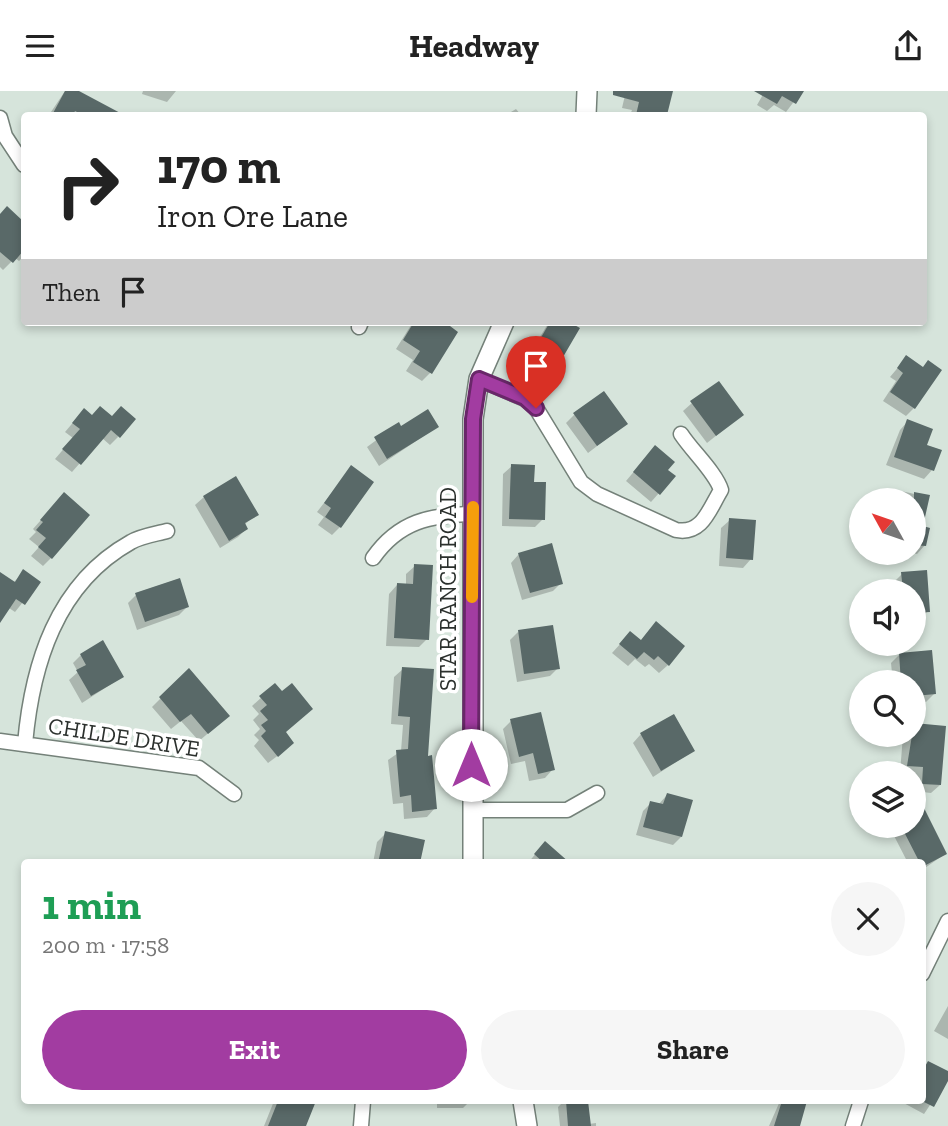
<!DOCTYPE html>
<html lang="en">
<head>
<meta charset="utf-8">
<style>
	:root { --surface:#fff; --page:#f6f6f6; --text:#222; --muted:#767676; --accent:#a23ca1 }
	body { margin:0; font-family:"Zilla Slab",serif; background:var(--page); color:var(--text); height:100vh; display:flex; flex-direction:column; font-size:26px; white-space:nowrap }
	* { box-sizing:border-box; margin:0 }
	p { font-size:23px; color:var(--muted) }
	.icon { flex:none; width:38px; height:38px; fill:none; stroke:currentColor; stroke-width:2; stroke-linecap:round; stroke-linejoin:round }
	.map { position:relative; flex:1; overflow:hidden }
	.side { position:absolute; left:21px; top:768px; width:905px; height:245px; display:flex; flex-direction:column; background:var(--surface); border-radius:7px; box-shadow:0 4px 10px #0003 }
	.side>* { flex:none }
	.top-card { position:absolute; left:21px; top:21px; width:906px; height:214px; border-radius:7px; box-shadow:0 4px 10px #0003; background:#fff; color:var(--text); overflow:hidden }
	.needle { width:46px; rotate:310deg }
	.fabs { position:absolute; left:849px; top:397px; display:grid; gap:14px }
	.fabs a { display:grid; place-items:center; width:77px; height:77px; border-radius:50%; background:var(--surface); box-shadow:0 4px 10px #0003; font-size:35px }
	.pin { position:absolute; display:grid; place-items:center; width:60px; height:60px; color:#fff; margin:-72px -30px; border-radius:50% 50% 50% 0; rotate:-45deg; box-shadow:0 0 7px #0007 }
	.pin .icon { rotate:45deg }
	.me { position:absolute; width:77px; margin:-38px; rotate:0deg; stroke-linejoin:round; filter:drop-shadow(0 0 5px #0008) }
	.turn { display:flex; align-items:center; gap:24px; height:147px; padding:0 21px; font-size:32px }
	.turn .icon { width:91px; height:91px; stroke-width:2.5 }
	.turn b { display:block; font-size:49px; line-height:60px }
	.then { display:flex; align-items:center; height:66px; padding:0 21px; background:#0003; gap:14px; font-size:26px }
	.round { display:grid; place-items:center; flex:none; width:74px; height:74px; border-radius:37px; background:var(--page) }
	.headline { display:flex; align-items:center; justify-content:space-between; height:119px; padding:0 21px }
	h1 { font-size:42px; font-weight:700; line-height:52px; color:#1e9e55 }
	.button { display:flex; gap:14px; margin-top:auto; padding:14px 21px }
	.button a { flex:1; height:80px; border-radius:42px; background:var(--accent); color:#fff; font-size:28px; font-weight:700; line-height:80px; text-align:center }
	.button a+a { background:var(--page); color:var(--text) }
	header { display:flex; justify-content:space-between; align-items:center; height:91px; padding:0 21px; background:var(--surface); font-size:32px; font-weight:700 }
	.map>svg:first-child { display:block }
	.shadow { fill:#0003 }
	.building { fill:#596968 }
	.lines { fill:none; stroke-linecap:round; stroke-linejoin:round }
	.street-casing { stroke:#748179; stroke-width:17 }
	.secondary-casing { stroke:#748179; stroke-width:22 }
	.street { stroke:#fff; stroke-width:14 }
	.secondary { stroke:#fff; stroke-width:19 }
	.route-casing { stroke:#692769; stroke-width:18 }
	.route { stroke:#a23ca1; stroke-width:12 }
	.slow { stroke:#f59e0b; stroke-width:12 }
	.labels { text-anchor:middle; stroke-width:7; stroke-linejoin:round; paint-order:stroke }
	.street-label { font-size:23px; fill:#2b302d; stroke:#fff }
</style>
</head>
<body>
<header><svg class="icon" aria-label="menu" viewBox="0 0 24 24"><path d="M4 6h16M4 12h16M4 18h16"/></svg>Headway<svg class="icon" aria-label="share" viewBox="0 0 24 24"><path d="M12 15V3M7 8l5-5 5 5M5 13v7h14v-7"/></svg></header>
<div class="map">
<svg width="948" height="1035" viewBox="0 0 948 1035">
	<rect width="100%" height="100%" fill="#d6e4db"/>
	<path class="shadow" d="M 65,0 L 76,0 L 116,22 L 49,24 Z
		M 143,0 L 176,0 L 167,11 L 142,3 Z
		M 626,0 L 671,0 L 665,24 L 630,24 L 632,19 L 622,17 Z
		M 765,0 L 802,0 L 786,21 L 774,14 L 767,20 L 757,14 Z
		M 516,18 L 521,24 L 506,24 Z
		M 7,118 L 24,134 L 24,165 L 19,170 L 15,167 L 3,179 L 0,176 L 0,124 Z
		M 413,231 L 451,231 L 430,282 L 422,290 L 406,280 L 413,269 L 396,258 Z
		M 549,231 L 566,231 L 555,277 L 534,294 L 517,284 Z
		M 906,267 L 914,317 L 906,325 L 883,310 L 896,290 L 890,286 Z
		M 692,312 L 742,324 L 707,352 L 683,320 Z
		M 574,324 L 626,333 L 588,362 L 566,332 Z
		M 91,325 L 112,327 L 118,346 L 110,354 L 102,347 L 72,381 L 55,368 L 73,347 L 65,341 L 76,328 Z
		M 908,330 L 925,355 L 939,360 L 932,379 L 924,388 L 886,374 L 900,339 Z
		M 398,333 L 401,337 L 437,336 L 379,375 L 367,356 Z
		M 647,365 L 666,379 L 659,402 L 651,411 L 626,390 Z
		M 512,375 L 532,392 L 543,428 L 535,436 L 502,435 L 503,383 Z
		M 351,377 L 340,436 L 332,444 L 318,434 L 324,426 L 317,421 Z
		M 901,400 L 928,406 L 921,436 L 925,454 L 917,463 L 913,462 L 914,410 L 893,410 Z
		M 204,406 L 257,423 L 244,434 L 246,438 L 238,446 L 220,457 L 195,414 Z
		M 56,412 L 51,467 L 43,475 L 31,465 L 39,456 L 29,448 L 36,441 L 33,438 Z
		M 730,429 L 751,468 L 743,477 L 719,475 L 721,437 Z
		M 519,463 L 561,492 L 553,500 L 522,509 L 511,472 Z
		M 415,475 L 427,548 L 419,556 L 386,555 L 389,503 L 397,494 L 406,495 L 406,483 Z
		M 24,481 L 39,491 L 15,521 L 9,517 L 0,529 L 0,483 L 13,492 Z
		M 902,483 L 928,520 L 919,528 L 914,529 L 914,500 L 894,500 L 894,491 Z
		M 136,504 L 187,516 L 179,524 L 137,539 L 128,512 Z
		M 518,541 L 558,577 L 550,585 L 517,591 L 510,549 Z
		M 648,541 L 668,574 L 659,582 L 649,573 L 645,576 L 635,568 L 628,575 L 612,562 L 622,551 L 640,551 Z
		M 81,564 L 122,586 L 82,612 L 69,589 L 78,581 L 73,572 Z
		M 899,564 L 934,603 L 926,611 L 914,612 L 914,592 L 893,592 L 891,572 Z
		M 403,578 L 435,717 L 427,726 L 404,728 L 403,712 L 393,713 L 388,669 L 401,660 L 403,634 L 391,633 L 394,586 Z
		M 189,579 L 219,633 L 199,650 L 181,630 L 171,638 L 152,616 Z
		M 275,594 L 284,660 L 268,672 L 254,655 L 259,649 L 254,644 L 260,638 L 253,629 L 259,623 L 252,615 Z
		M 511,630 L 553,678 L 545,687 L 529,690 L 525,670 L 511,673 L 503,638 Z
		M 914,634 L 945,636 L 940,694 L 931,702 L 914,700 L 916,684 L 900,682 L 903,644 L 914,644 Z
		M 641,643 L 693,660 L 653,686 L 633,652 Z
		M 667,704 L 681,746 L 673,754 L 636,744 L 643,720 L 651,712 L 658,714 Z
		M 919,711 L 945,763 L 922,779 L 922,772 L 908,772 L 891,739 L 896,735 L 914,735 L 914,713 Z
		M 386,742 L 418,772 L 373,772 L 377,751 Z
		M 537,761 L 567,772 L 528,772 Z
		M 948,915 L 948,948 L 934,940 Z
		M 929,972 L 948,982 L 948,987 L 924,1023 L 900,1010 L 922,1010 L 922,978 Z
		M 274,1010 L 314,1010 L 304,1035 L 264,1035 Z
		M 437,1010 L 470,1010 L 463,1017 L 437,1017 Z
		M 564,1010 L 586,1010 L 589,1033 L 596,1032 L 596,1035 L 560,1035 L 558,1016 Z
		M 780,1010 L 805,1010 L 798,1035 L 769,1035 Z"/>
	<path class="building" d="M 65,0 L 79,0 L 124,24 L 83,24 L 75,20 L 73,24 L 52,24 Z
		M 613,0 L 673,0 L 667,24 L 636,24 L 639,11 L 613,4 Z
		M 754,0 L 804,0 L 796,13 L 782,5 L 777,13 Z
		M 7,115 L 24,131 L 24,159 L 13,172 L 0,161 L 0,123 Z
		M 414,231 L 453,231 L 450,235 L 458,241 L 432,283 L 413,271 L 420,260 L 403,249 Z
		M 550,231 L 569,231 L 580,237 L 556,278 L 550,275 L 543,287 L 524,276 Z
		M 906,264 L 923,276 L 928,269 L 942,279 L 915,318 L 890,301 L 903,282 L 897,277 Z
		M 719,290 L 744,324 L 716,345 L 690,310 Z
		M 604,300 L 628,333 L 597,355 L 573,322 Z
		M 100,315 L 112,325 L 121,315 L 136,328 L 120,347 L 111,339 L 81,374 L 62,358 L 80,338 L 72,332 L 84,317 L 92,324 Z
		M 428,318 L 439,336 L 387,368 L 374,346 L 399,331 L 401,335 Z
		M 907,328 L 933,338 L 927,354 L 942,359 L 934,380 L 894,366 Z
		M 655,354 L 675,371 L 668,379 L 676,385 L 660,404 L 633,381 Z
		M 511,373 L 535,374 L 534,391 L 546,391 L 545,429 L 509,428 Z
		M 351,374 L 374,391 L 341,437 L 325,426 L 331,417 L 324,412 Z
		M 236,385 L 259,424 L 245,432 L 248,438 L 229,450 L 203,405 Z
		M 64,401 L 90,424 L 52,468 L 38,456 L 46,447 L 36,439 L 43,431 L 40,429 Z
		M 914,401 L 930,404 L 923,435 L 930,437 L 926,455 L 914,454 Z
		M 729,427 L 756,429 L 753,469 L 726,467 Z
		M 552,452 L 563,493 L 530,502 L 518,462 Z
		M 414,473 L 433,474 L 429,549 L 394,547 L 397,492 L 413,493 Z
		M 23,478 L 41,491 L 25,514 L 16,508 L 0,532 L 0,481 L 15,491 Z
		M 927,479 L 930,521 L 914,522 L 914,500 L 903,500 L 901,481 Z
		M 180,487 L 189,516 L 145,531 L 135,502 Z
		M 656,530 L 685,555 L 669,575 L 658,565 L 654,569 L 644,561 L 637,568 L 619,553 L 630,540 L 641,549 Z
		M 553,534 L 560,578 L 524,583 L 518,539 Z
		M 103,549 L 124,586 L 91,605 L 76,579 L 86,574 L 80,563 Z
		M 932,559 L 936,603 L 914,605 L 914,592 L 901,592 L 899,562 Z
		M 402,576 L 434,578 L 428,665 L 432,664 L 437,718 L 412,721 L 411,704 L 400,706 L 396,659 L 408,658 L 410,626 L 398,625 Z
		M 189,577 L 230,625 L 208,643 L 191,623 L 180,631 L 159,606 Z
		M 275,592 L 282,600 L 292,592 L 313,618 L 286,641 L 294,652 L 278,666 L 261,645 L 266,640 L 261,634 L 268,629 L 260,620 L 267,614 L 259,605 Z
		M 541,621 L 555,679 L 538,683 L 533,662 L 519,666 L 510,628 Z
		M 674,623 L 695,660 L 661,680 L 640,642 Z
		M 914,632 L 946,635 L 941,694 L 922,693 L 923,676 L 907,675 Z
		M 914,697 L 947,763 L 922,776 L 901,735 L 914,735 Z
		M 667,702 L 693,709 L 682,746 L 643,736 L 650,710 L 663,713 Z
		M 385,740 L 425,749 L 420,772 L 378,772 Z
		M 545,750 L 570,772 L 544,772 L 534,763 Z
		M 928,970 L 948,980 L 948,990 L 934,1016 L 922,1010 L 922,981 Z
		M 278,1010 L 316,1010 L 306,1035 L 268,1035 Z
		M 566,1010 L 588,1010 L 591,1035 L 568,1035 Z
		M 782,1010 L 807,1010 L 800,1035 L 774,1035 Z"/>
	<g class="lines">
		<defs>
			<path id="street" d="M 0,27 L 5,45 L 24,74
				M 359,236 L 361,231
				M 479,288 L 525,308 L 536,317 L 581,391 L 597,403 L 676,439 C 702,444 709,419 721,399 C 716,382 692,360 681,343
				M 373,467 C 399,430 430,424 473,423
				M 0,650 L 199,677 L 234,703
				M 25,653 C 32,574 56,493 131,451 C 141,445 156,443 167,440
				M 471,719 L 567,719 L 597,702
				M 922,883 L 948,830
				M 361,1035 L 363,1010
				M 853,1035 L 861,1010"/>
			<path id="secondary" d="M 586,24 L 587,0
				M 473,772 L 473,328 L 479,288 L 504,231
				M 523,1010 L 527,1035"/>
		</defs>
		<use href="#street" class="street-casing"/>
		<use href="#secondary" class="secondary-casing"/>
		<use href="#street" class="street"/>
		<use href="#secondary" class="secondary"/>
	</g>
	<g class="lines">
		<defs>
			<path id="route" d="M 471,674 L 473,328 L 479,288 L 525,307 L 536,317"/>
		</defs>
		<use href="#route" class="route-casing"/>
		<use href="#route" class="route"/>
		<path class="slow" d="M 472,506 L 473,416"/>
	</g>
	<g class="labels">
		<g class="street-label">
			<text transform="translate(448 498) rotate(-90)" y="8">STAR RANCH ROAD</text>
			<text transform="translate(124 646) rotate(9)" y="8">CHILDE DRIVE</text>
		</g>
	</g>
</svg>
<div class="fabs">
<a><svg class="needle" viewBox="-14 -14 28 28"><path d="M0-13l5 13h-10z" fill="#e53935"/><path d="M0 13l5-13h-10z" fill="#767676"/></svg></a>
<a><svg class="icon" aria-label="sound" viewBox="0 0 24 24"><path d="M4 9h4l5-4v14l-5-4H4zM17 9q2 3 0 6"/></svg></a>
<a><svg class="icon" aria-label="search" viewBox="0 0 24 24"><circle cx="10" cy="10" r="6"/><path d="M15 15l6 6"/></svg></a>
<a><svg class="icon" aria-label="layers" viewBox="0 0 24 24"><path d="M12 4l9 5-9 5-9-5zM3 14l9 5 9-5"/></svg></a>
</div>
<div class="pin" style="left:536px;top:317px;background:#d93025"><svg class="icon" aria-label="arrive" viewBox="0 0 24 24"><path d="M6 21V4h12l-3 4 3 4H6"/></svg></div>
<svg class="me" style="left:471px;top:674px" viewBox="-20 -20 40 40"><circle r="19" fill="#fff"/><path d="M0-13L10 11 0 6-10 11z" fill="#a23ca1"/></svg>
<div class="top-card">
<div class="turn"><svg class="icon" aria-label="right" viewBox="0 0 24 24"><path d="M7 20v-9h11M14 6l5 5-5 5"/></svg><div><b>170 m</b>Iron Ore Lane</div></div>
<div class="then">Then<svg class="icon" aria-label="arrive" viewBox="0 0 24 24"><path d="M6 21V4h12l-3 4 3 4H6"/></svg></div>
</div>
<section class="side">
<div class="headline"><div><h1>1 min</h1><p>200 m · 17:58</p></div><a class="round"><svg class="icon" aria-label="close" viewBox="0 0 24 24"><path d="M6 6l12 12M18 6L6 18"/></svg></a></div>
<div class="button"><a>Exit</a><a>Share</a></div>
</section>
</div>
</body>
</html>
